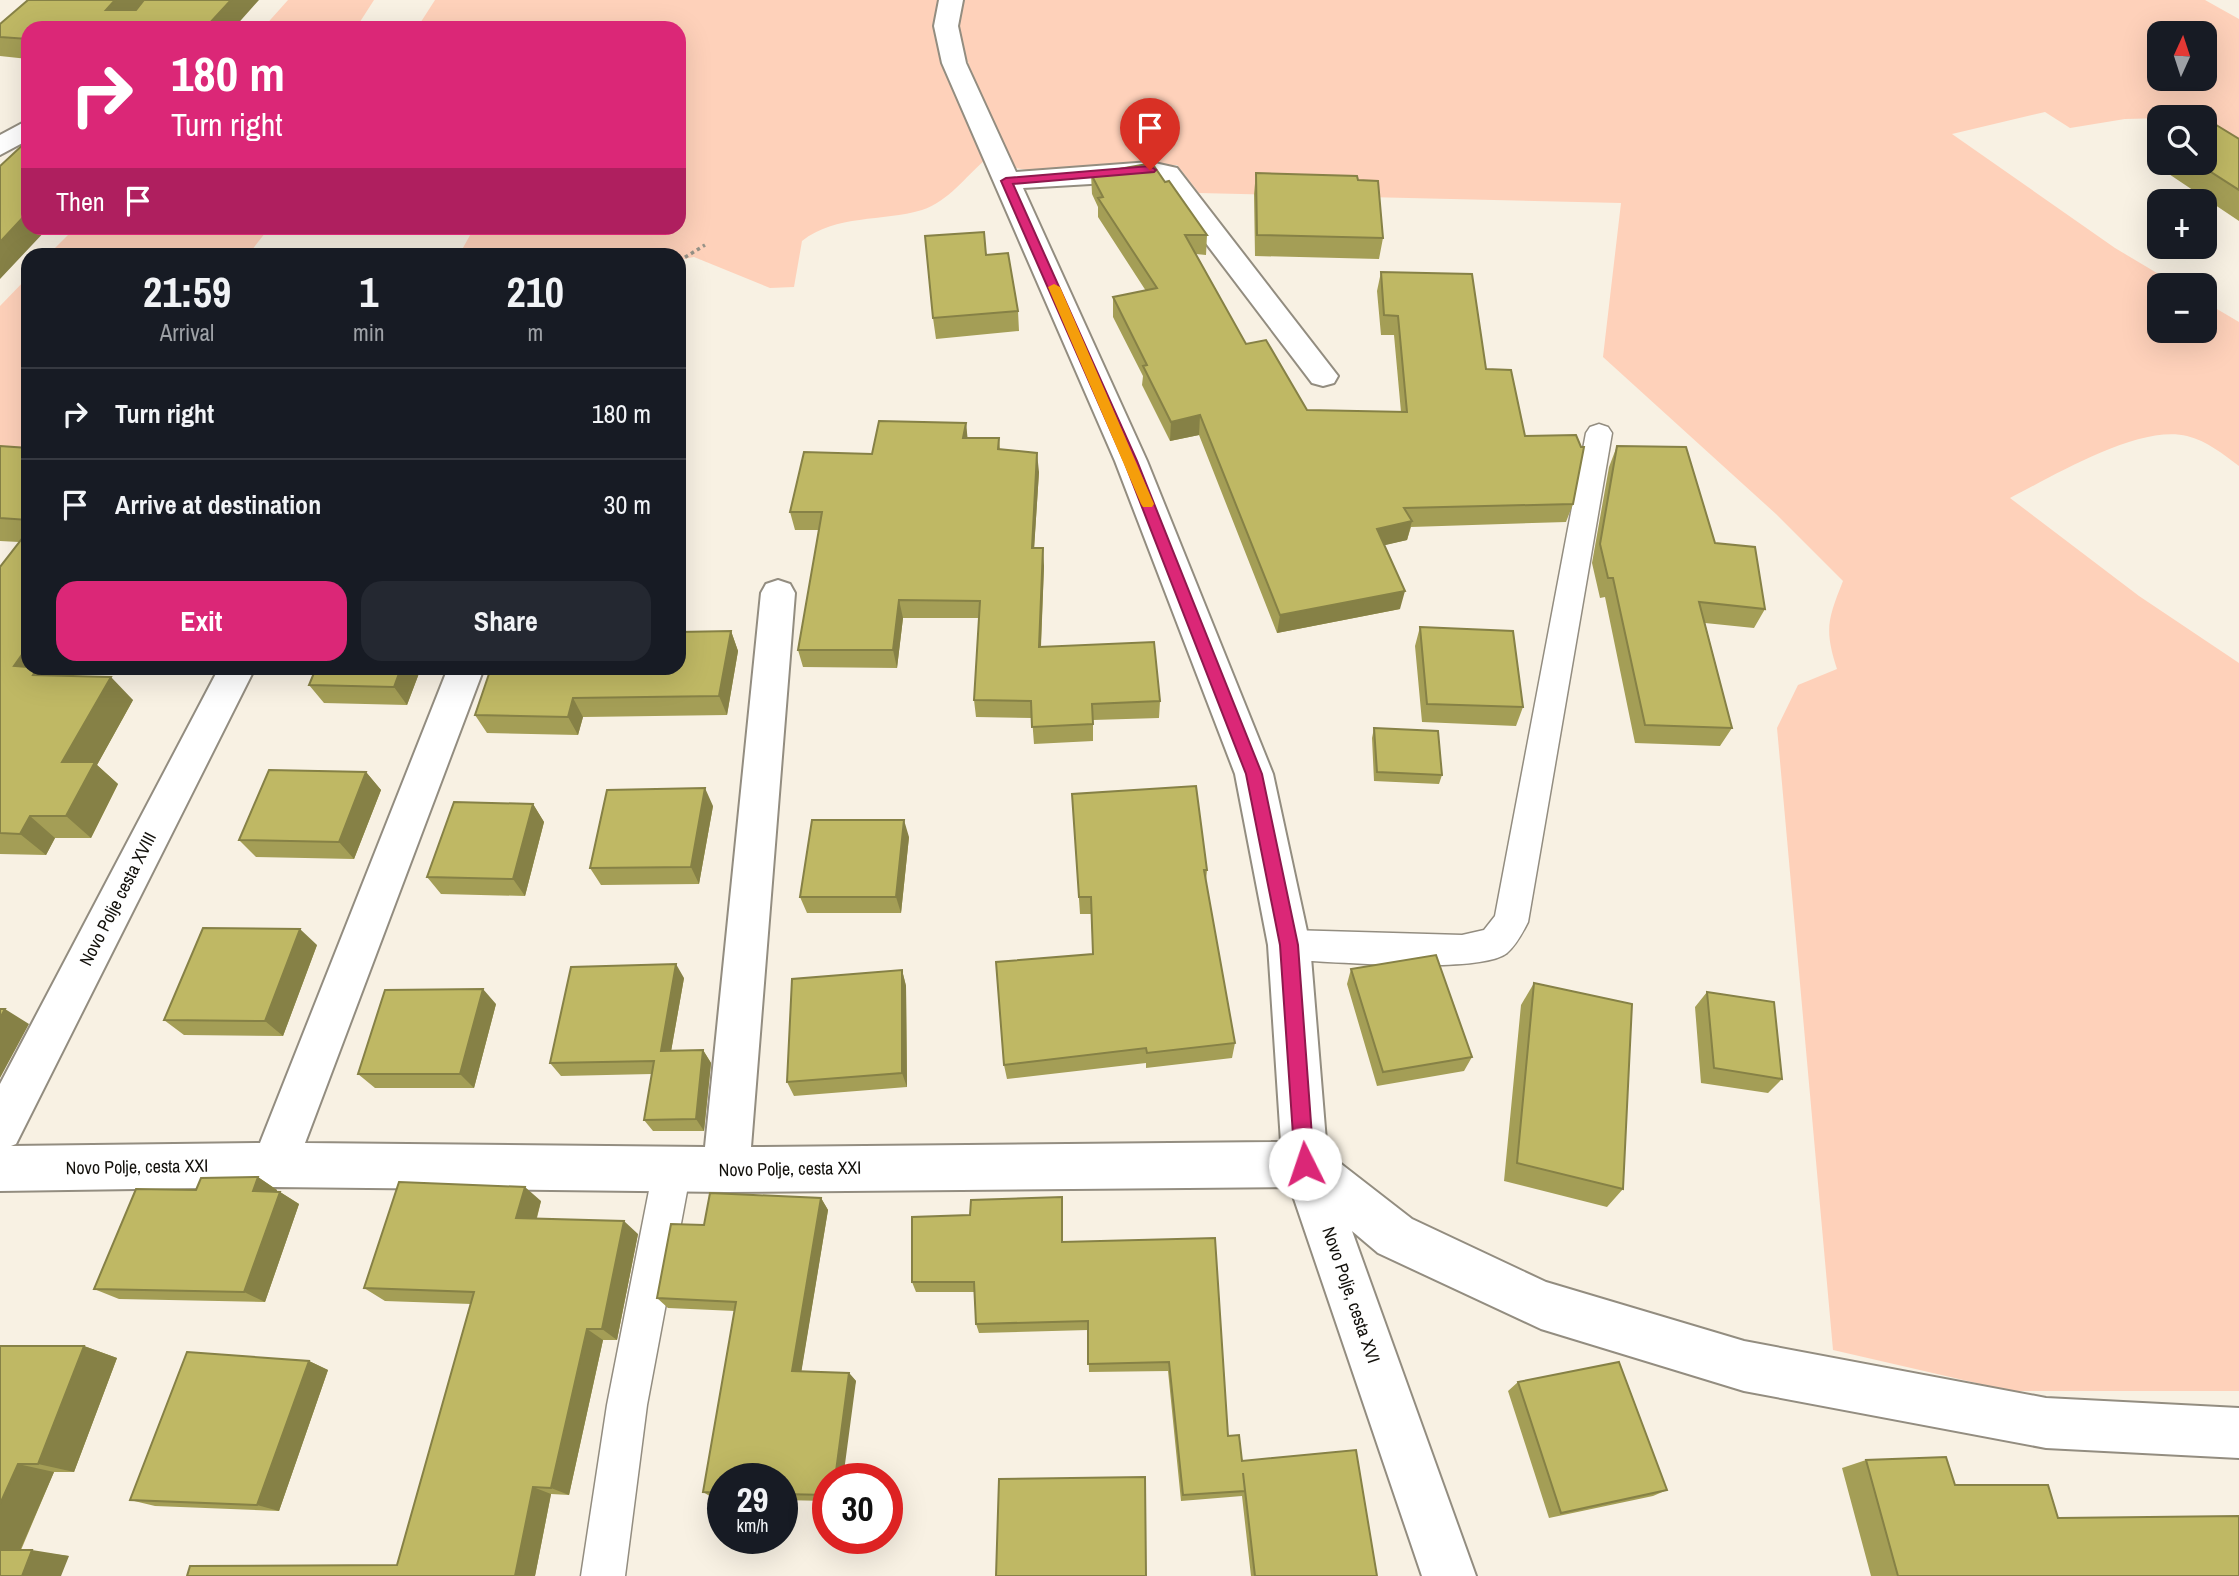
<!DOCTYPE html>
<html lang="en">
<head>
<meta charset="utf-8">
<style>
	:root { --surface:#171b24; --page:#242831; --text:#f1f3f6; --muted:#9ea1a6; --line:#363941; --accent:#db2777 }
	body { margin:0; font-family:"Archivo Narrow",sans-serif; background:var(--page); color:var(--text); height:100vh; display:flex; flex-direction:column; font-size:26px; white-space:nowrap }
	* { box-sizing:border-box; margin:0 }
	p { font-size:23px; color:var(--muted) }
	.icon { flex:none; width:38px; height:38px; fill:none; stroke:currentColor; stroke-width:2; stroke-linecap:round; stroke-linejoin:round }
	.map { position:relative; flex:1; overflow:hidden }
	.drawer { position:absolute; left:21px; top:248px; width:665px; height:427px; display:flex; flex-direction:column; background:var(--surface); border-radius:21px; box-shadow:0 7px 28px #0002 }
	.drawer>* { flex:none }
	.guide { position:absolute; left:21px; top:21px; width:665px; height:214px; border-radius:21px; box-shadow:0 7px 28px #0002; background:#db2777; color:#fff; overflow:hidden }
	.needle { width:46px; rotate:3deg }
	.fabs { position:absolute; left:2147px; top:21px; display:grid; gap:14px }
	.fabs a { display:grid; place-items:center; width:70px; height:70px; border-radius:14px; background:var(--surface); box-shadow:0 7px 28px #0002; font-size:35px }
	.speed { position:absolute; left:707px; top:1463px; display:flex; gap:14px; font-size:35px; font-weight:700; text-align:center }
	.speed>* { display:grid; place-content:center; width:91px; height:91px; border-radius:50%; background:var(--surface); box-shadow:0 7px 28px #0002; line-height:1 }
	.speed small { font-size:18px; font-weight:400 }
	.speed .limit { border:10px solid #d22; background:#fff; color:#111 }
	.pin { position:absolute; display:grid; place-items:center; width:60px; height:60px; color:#fff; margin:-72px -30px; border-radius:50% 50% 50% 0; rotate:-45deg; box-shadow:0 0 7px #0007 }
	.pin .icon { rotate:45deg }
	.me { position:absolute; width:77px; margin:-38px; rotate:356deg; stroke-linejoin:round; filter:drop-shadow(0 0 5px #0008) }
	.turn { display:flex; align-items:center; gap:24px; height:147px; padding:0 35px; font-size:32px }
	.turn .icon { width:91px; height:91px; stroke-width:2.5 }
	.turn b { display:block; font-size:49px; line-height:60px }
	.then { display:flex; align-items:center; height:66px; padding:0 35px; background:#0003; gap:14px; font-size:26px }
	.eta { display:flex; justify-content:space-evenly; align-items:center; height:119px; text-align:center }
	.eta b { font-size:42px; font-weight:700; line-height:49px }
	.action { display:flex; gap:14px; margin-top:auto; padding:14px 35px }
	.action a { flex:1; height:80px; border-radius:21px; background:var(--accent); color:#fff; font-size:28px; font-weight:700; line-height:80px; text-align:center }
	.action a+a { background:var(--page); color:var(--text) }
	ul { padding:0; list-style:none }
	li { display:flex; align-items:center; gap:21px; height:91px; padding:0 35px; border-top:2px solid var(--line) }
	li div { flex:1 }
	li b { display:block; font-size:26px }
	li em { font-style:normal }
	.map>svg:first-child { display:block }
	.green { fill:#fed1ba; fill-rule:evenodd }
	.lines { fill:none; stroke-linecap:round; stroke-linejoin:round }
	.service-casing { stroke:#938d80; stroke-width:3 }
	.minor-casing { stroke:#938d80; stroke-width:4 }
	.path { stroke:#969287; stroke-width:3.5; stroke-dasharray:3.5 3.5; stroke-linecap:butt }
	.service { fill:#fff; fill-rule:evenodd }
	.minor { fill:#fff; fill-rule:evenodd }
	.wall { fill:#a49e56 }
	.shaded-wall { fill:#868146 }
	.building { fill:#bfb864; stroke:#868146; stroke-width:2 }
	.route { fill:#db2777; stroke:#8e194d; stroke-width:2 }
	.slow { fill:#f59e0b }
	.labels { text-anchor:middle; stroke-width:7; stroke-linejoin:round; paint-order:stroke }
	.street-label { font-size:18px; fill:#13110c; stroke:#fff }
</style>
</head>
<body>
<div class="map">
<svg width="2239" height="1576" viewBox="0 0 2239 1576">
	<rect width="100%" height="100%" fill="#f8f1e3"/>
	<path class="green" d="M 288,0 L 374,0 L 356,28 L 263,28 Z
		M 435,0 L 942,0 L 943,61 L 985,160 C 965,177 949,201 922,210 C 882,222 836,214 802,241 L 794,287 L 770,288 L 694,257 L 679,260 L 679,256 L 459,255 L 474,228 L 679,228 L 679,28 L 417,28 Z
		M 960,0 L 2205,0 L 2239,19 L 2239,155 L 2205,134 L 2205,117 L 2125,119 L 2070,128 L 2045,112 L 1952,134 L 2115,248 L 2177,285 L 2160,285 L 2160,331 L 2205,331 L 2205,302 L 2239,322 L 2239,466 C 2223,454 2207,441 2187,436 C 2139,424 2053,476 2010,498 L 2139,596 L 2239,663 L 2239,1391 L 2011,1391 L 1833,1350 L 1777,728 L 1798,685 L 1837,669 C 1824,629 1828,619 1843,581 L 1776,514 L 1603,357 L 1621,203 L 1199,193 L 1177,165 C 1131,164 1047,179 1009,166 L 956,32 ZM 2160,33 L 2205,33 L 2205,79 L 2160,79 Z
		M 75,228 L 269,228 L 248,255 L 48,255 Z
		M 28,277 L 28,457 L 0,456 L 0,306 Z"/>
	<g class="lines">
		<defs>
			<path id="service" d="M 1599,424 L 1608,427 L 1612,433 L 1528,922 C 1523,932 1516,945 1507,953 C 1479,975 1330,961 1289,960 L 1277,956 L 1272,945 L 1277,934 L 1289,930 L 1462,935 L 1484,930 L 1495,916 L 1586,433 L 1590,427 Z
				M 672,1152 L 685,1157 L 691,1170 L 647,1405 L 625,1576 L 581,1576 L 607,1405 L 653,1170 L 659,1157 Z"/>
			<path id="minor" d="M 939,0 L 963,0 L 958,26 L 966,63 L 1016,172 L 1150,162 L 1177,168 L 1338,376 L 1334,383 L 1323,386 L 1312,383 L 1158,180 L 1023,188 L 1147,461 L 1273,774 L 1310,945 L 1327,1153 L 1412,1219 L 1546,1282 L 1744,1341 L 2046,1398 L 2239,1408 L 2239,1458 L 2046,1448 L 1744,1391 L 1541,1329 L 1378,1253 L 1352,1231 L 1476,1576 L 1422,1576 L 1290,1187 L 726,1192 L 274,1187 L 0,1191 L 0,1084 L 219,668 L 255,668 L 16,1144 L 11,1146 L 260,1143 L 448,668 L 484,668 L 305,1143 L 705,1147 L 761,593 L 766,584 L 778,580 L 790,584 L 795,593 L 751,1147 L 1281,1142 L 1268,945 L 1235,774 L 1115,461 L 942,63 L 934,26 Z
				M 28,120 L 28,140 L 0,155 L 0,135 Z"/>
		</defs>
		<use href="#service" class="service-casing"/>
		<use href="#minor" class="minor-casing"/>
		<path class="path" d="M 679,261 L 705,245"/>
		<use href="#service" class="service"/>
		<use href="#minor" class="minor"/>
	</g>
	<path class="wall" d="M 28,0 L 144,0 L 135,10 L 28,28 L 28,59 L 0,56 L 0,24 Z
		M 2239,139 L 2239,221 L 2148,160 L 2160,142 L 2160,163 L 2205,163 Z
		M 1256,173 L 1358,180 L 1383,238 L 1379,259 L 1255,256 L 1254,194 Z
		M 1091,174 L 1165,182 L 1207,235 L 1206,255 L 1196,254 L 1246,344 L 1307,410 L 1401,412 L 1394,335 L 1381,335 L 1377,291 L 1381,272 L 1486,369 L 1525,436 L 1573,504 L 1566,522 L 1411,527 L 1407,540 L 1384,545 L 1400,609 L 1277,633 L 1199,435 L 1170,441 L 1142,385 L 1143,376 L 1113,317 L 1113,297 L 1146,291 L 1098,217 L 1098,207 L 1092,194 Z
		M 986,255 L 1018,311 L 1019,331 L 936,339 L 933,318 Z
		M 966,423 L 967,438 L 999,438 L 1000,449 L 1039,472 L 1034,548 L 1044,566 L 1041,647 L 1160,701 L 1159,718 L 1093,720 L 1093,741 L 1034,744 L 1032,718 L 976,717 L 974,700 L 979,618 L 903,618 L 897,668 L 803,667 L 798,650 L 819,530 L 795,530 L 790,512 L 872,454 Z
		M 0,446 L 28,448 L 28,668 L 52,668 L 48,675 L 133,700 L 97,765 L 118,784 L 91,838 L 55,838 L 46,855 L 0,854 L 0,567 L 19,542 L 0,541 Z
		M 1617,446 L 1715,543 L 1765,609 L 1754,628 L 1705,623 L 1732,728 L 1720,746 L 1635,743 L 1605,597 L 1600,598 L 1592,563 L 1609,467 Z
		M 1420,627 L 1523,707 L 1516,726 L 1422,722 L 1415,646 Z
		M 731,631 L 738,651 L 727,715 L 583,717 L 578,735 L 487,733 L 475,715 Z
		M 316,668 L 421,668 L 407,705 L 324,703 L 309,685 Z
		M 1374,728 L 1442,775 L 1439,784 L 1374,781 L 1372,738 Z
		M 366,772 L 381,790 L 354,859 L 256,857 L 239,840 Z
		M 1072,794 L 1207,870 L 1206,881 L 1235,1043 L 1232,1058 L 1146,1068 L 1146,1063 L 1007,1079 L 1004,1065 L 1093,954 L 1091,914 L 1080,914 Z
		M 533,804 L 544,822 L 525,896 L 441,894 L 427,877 Z
		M 713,806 L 699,884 L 601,885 L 590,868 Z
		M 909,837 L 901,913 L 807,913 L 800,897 Z
		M 317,945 L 283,1036 L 184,1035 L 164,1020 Z
		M 1351,969 L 1472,1057 L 1464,1071 L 1377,1086 L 1347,984 Z
		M 902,970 L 906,986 L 907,1087 L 794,1096 L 787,1082 Z
		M 684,978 L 671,1051 L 703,1050 L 711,1063 L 704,1131 L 653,1131 L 644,1120 L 652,1074 L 561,1076 L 550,1063 Z
		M 1534,983 L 1623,1189 L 1607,1207 L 1504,1181 L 1521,1005 Z
		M 1707,992 L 1782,1079 L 1768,1093 L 1701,1083 L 1695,1007 Z
		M 496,1004 L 474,1088 L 375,1088 L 358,1074 Z
		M 258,1177 L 277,1190 L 277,1192 L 280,1192 L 299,1204 L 265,1302 L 119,1299 L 94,1289 L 196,1190 Z
		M 821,1198 L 828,1210 L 801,1372 L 849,1373 L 856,1381 L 828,1479 L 828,1501 L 782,1500 L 782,1479 L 723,1479 L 723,1498 L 713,1498 L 703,1492 L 735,1311 L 668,1308 L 657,1298 L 704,1225 Z
		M 541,1201 L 537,1218 L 638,1234 L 617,1340 L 603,1340 L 569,1495 L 551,1494 L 535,1576 L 187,1576 L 397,1565 L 471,1304 L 385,1301 L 364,1288 Z
		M 1063,1208 L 1063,1242 L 1215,1238 L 1228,1436 L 1242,1461 L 1377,1576 L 1251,1576 L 1242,1496 L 1181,1501 L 1168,1371 L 1089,1372 L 1088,1330 L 979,1333 L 976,1324 L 974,1292 L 916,1292 L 912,1282 L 970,1215 Z
		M 0,1346 L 84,1346 L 117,1358 L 74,1472 L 54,1472 L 21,1550 L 69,1556 L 0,1576 Z
		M 309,1361 L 328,1370 L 279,1511 L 155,1506 L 130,1500 Z
		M 1518,1382 L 1667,1490 L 1653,1496 L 1549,1518 L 1508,1391 Z
		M 1866,1460 L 1955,1485 L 2239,1576 L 1871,1576 L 1842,1468 Z"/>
	<path class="shaded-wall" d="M 115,0 L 144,0 L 120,28 L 106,10 Z
		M 231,0 L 259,0 L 234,28 L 208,28 L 207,26 Z
		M 28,212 L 28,228 L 48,228 L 0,279 L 0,242 Z
		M 1200,415 L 1199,435 L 1170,441 L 1171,422 Z
		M 966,423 L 968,442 L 963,438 Z
		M 1037,453 L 1039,472 L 1033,566 L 1032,548 Z
		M 1412,521 L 1407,540 L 1373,548 L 1377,529 Z
		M 1043,548 L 1044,566 L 1040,665 L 1039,647 Z
		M 1405,591 L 1400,609 L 1277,633 L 1280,615 Z
		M 899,600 L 903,618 L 897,668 L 893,650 Z
		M 731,631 L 738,651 L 727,715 L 719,696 Z
		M 28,646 L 28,668 L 52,668 L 47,676 L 61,690 L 14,666 Z
		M 401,668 L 421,668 L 407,705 L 394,687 Z
		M 111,677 L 133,700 L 97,765 L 118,784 L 91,838 L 66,816 L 62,762 Z
		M 573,698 L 583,717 L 578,735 L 568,717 Z
		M 366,772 L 381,790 L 354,859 L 339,842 Z
		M 705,788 L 713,806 L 699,884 L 691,867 Z
		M 533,804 L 544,822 L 525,896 L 513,879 Z
		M 30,816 L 55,838 L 46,855 L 20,834 Z
		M 904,820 L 909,837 L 901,913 L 896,897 Z
		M 300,929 L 317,945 L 283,1036 L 265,1021 Z
		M 676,964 L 684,978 L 669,1063 L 661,1051 Z
		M 902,970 L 906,986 L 907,1087 L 902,1073 Z
		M 483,989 L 496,1004 L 474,1088 L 460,1074 Z
		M 5,1009 L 29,1024 L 0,1078 L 0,1018 Z
		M 703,1050 L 711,1063 L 704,1131 L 696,1119 Z
		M 258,1177 L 277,1190 L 272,1204 L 253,1191 Z
		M 525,1187 L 541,1201 L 533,1231 L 516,1218 Z
		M 280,1192 L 299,1204 L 265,1302 L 244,1292 Z
		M 1062,1197 L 1063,1208 L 1063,1253 L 1062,1242 Z
		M 821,1198 L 828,1210 L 800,1380 L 792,1371 Z
		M 624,1221 L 638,1234 L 617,1340 L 602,1329 Z
		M 587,1329 L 603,1340 L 569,1495 L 551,1488 Z
		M 84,1346 L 117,1358 L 74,1472 L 38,1464 Z
		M 309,1361 L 328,1370 L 279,1511 L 257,1505 Z
		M 849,1373 L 856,1381 L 843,1479 L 835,1479 Z
		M 18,1464 L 54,1472 L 18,1555 L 0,1553 L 0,1504 Z
		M 533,1487 L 551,1494 L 535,1576 L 515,1576 Z
		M 32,1550 L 69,1556 L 61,1576 L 22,1576 Z"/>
	<path class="building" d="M 28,0 L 115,0 L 106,10 L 136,10 L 144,0 L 231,0 L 207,26 L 216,26 L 214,28 L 28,28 L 28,39 L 0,37 L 0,24 Z
		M 2213,123 L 2239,139 L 2239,190 L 2197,163 L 2205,163 L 2205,126 Z
		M 28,140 L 28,212 L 0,242 L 0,166 Z
		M 1152,163 L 1165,182 L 1169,181 L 1207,235 L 1185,235 L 1246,344 L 1266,340 L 1307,410 L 1407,412 L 1398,316 L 1384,315 L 1381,272 L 1472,274 L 1486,369 L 1511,370 L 1525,436 L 1576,435 L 1581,447 L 1584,447 L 1573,504 L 1404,508 L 1412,521 L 1377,529 L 1405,591 L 1280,615 L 1200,415 L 1171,422 L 1143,366 L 1147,365 L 1113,297 L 1157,288 L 1098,198 L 1103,197 L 1091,174 Z
		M 1256,173 L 1357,176 L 1358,180 L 1378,181 L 1383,238 L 1257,235 Z
		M 984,232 L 986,255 L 1008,253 L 1018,311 L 933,318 L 925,236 Z
		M 879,421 L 966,423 L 963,438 L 999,438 L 998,449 L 1037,453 L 1032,548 L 1043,548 L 1039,647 L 1154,642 L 1160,701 L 1092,704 L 1093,724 L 1032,727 L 1031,701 L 974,700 L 980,601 L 899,600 L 893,650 L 798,650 L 822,512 L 790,512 L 804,452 L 872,454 Z
		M 0,446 L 28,448 L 28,520 L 0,518 Z
		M 1617,446 L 1686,447 L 1715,543 L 1755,547 L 1765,609 L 1699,602 L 1732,728 L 1645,725 L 1613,578 L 1608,578 L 1600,544 Z
		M 28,531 L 28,646 L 14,666 L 28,667 L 28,668 L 37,668 L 33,675 L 111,677 L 62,762 L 95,762 L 66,816 L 30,816 L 20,834 L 0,833 L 0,567 Z
		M 1420,627 L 1513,631 L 1523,707 L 1427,704 Z
		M 731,631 L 719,696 L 573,698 L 568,717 L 475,715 L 491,668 L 679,668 L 679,632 Z
		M 316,668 L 401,668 L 394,687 L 309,685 Z
		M 1374,728 L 1438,731 L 1442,775 L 1377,772 Z
		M 269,770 L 366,772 L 339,842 L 239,840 Z
		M 1196,786 L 1207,870 L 1204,870 L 1235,1043 L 1147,1053 L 1146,1048 L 1004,1065 L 996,962 L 1093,954 L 1091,897 L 1079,897 L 1072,794 Z
		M 705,788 L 691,867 L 590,868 L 607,790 Z
		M 454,802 L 533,804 L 513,879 L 427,877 Z
		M 812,820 L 904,820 L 896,897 L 800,897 Z
		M 203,928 L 300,929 L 265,1021 L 164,1020 Z
		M 1436,955 L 1472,1057 L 1383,1072 L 1351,969 Z
		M 676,964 L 661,1051 L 703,1050 L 696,1119 L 644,1120 L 654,1061 L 550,1063 L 571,967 Z
		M 902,970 L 902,1073 L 787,1082 L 792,979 Z
		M 1534,983 L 1632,1004 L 1623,1189 L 1517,1163 Z
		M 483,989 L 460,1074 L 358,1074 L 385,990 Z
		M 1707,992 L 1774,1002 L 1782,1079 L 1714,1068 Z
		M 0,1009 L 5,1009 L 0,1018 Z
		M 258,1177 L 253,1191 L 280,1192 L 244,1292 L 94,1289 L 136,1189 L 196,1190 L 201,1178 Z
		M 399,1182 L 525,1187 L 516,1218 L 624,1221 L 602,1329 L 587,1329 L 551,1488 L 533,1487 L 515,1576 L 187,1576 L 190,1566 L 397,1565 L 474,1292 L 364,1288 Z
		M 710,1193 L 821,1198 L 792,1371 L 849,1373 L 835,1479 L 828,1479 L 828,1495 L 782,1494 L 782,1479 L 723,1479 L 723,1493 L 703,1492 L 736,1302 L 657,1298 L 671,1224 L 704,1225 Z
		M 1062,1197 L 1062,1242 L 1215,1238 L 1228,1436 L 1239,1435 L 1242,1461 L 1356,1450 L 1377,1576 L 1255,1576 L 1243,1473 L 1245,1491 L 1183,1495 L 1169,1362 L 1088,1364 L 1088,1321 L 976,1324 L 974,1282 L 912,1282 L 912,1217 L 970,1215 L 971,1200 Z
		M 0,1346 L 84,1346 L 38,1464 L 18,1464 L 0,1504 Z
		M 187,1352 L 309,1361 L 257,1505 L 130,1500 Z
		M 1619,1362 L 1667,1490 L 1561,1513 L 1518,1382 Z
		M 1946,1457 L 1955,1485 L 2048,1485 L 2058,1518 L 2239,1516 L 2239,1576 L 1898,1576 L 1866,1460 Z
		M 1145,1477 L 1146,1576 L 996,1576 L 999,1479 Z
		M 0,1550 L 32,1550 L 22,1576 L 0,1576 Z"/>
	<path class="route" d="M 1150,166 L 1156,170 L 1154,172 L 1013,184 L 1137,461 L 1262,774 L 1298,945 L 1314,1164 L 1311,1170 L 1305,1173 L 1298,1170 L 1295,1164 L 1280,945 L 1246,774 L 1124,461 L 1001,181 L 1006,178 Z"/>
	<path class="slow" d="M 1054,284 L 1060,287 L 1154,504 L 1152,507 L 1143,507 L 1141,504 L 1048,287 Z"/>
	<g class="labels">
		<g class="street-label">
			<text transform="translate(118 899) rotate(-63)" y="6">Novo Polje cesta XVIII</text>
			<text transform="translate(137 1167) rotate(-1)" y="6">Novo Polje, cesta XXI</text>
			<text transform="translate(790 1169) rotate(-1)" y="6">Novo Polje, cesta XXI</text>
			<text transform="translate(1351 1295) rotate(71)" y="6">Novo Polje, cesta XVI</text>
		</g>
	</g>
</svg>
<div class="fabs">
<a><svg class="needle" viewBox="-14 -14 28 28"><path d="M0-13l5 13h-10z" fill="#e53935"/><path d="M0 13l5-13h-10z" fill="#9ea1a6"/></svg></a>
<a><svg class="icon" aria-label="search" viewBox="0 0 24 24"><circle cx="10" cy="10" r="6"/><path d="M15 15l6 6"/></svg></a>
<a>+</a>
<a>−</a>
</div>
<div class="speed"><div>29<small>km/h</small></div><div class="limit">30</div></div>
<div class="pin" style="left:1150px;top:170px;background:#d93025"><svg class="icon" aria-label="arrive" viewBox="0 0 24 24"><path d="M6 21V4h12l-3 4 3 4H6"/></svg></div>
<svg class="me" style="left:1305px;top:1164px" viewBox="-20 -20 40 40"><circle r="19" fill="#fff"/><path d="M0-13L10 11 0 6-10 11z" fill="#db2777"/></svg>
<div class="guide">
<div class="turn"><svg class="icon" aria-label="right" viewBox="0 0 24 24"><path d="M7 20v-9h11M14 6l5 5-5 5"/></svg><div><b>180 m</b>Turn right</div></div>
<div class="then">Then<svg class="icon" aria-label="arrive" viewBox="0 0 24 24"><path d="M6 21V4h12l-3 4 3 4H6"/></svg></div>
</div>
<section class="drawer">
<div class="eta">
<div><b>21:59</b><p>Arrival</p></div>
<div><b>1</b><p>min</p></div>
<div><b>210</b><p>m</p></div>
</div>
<ul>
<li><svg class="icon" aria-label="right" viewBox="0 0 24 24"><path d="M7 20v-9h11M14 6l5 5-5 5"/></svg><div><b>Turn right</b></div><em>180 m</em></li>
<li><svg class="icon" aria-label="arrive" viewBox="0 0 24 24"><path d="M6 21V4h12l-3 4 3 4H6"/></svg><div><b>Arrive at destination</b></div><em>30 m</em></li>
</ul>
<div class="action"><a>Exit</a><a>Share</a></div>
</section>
</div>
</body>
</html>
